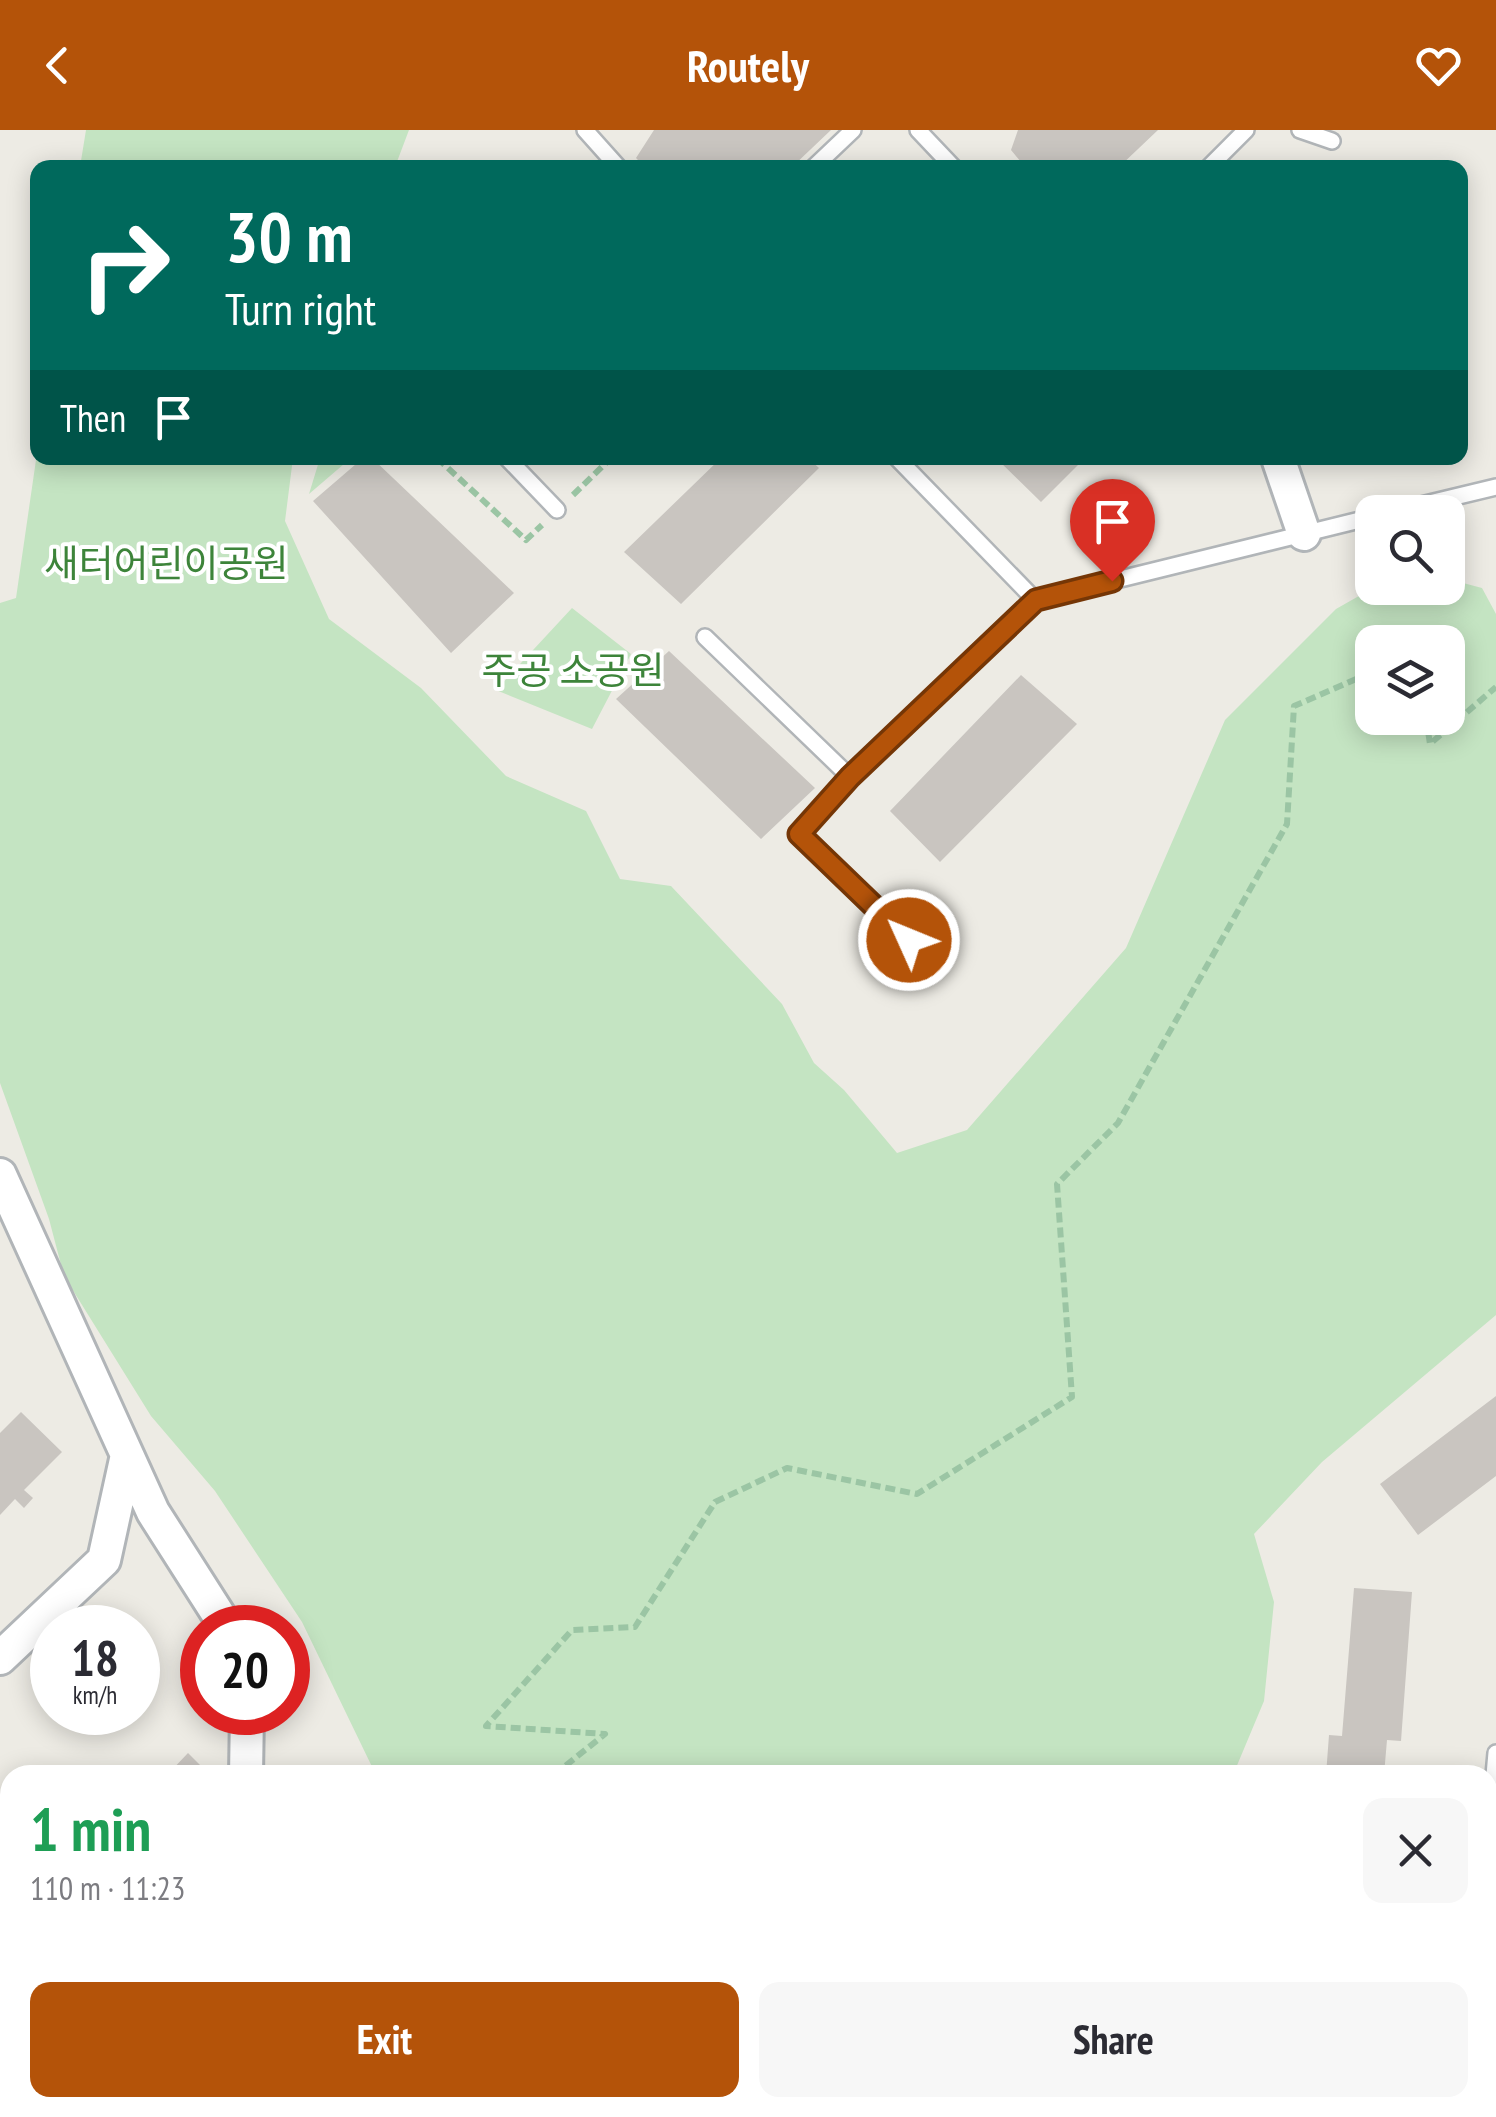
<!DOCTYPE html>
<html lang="en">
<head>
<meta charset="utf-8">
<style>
	:root { --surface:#fff; --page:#f7f7f7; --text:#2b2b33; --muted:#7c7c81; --accent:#b45309 }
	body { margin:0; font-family:"PT Sans Narrow","Noto Sans KR",sans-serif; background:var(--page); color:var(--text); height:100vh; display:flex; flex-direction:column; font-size:38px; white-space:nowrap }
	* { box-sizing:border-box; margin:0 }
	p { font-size:32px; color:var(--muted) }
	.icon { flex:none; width:55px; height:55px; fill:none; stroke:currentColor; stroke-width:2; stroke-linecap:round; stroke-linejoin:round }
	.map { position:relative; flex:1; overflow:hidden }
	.details { position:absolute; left:0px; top:1635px; width:1498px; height:352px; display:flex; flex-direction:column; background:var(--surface); border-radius:30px 30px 0 0; box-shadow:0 5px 25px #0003 }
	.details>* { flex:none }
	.guide { position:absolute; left:30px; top:30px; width:1438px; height:305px; border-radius:20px; box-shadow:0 5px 25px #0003; background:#00695c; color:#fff; overflow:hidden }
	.buttons { position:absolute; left:1355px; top:365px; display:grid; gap:20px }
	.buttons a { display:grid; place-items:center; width:110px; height:110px; border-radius:20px; background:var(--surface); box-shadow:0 5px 25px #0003; font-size:50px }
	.speed { position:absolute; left:30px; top:1475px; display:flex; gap:20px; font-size:50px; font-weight:700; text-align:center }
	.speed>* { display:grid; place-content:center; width:130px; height:130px; border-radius:50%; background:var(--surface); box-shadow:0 5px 25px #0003; line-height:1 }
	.speed small { font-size:25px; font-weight:400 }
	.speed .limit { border:15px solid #d22; background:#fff; color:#111 }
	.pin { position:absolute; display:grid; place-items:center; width:85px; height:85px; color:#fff; margin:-102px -42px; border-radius:50% 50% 50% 0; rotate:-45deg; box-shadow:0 0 10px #0007 }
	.pin .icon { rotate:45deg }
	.me { position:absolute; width:110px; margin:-55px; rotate:314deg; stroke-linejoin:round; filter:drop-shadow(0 0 8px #0008) }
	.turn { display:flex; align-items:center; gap:35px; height:210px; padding:0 30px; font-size:45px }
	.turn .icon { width:130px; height:130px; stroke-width:2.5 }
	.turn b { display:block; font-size:70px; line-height:85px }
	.then { display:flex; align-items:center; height:95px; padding:0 30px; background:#0003; gap:20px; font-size:38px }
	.round { display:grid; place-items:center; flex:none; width:105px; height:105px; border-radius:20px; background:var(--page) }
	.headline { display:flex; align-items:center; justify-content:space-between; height:170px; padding:0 30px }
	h1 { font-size:60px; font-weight:800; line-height:75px; color:#1e9e55 }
	.cta { display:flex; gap:20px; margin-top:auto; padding:20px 30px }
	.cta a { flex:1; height:115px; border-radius:20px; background:var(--accent); color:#fff; font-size:40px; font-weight:800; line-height:115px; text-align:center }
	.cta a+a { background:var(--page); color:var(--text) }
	header { display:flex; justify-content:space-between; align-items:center; height:130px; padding:0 30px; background:var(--accent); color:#fff; font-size:45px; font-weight:800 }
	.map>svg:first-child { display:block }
	.green { fill:#c4e4c2; fill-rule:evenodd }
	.building { fill:#c9c5c0 }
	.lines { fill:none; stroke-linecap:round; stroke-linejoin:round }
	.service-casing { stroke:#b1b5b8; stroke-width:20 }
	.minor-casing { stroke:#b1b5b8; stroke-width:38 }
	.path { stroke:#9bc5a4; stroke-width:6; stroke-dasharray:10 5; stroke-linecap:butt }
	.service { stroke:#fff; stroke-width:15 }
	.minor { stroke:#fff; stroke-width:32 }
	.route-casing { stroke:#753606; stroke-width:25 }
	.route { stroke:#b45309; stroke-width:18 }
	.labels { text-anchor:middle; stroke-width:8; stroke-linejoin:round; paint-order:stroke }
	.park-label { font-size:38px; fill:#3d843a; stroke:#fff }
</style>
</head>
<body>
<header><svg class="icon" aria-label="back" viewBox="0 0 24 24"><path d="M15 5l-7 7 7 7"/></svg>Routely<svg class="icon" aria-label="heart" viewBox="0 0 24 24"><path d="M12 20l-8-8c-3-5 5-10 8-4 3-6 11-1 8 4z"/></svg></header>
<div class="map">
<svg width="1496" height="1987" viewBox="0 0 1496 1987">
	<rect width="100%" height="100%" fill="#edebe4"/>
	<path class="green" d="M 86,0 L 409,0 L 395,37 L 80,37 Z
		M 37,323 L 38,328 L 293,328 L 285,391 L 329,489 L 421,558 L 506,646 L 586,681 L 620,749 L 671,756 L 782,874 L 814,933 L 844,960 L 897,1023 L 967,1000 L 1126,818 L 1225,590 L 1336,479 L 1373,458 L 1448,458 L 1448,449 L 1482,458 L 1496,484 L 1496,1185 L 1322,1332 L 1254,1404 L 1274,1472 L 1264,1571 L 1233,1645 L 376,1645 L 302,1492 L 215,1361 L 151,1286 L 64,1146 L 49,1089 L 0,953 L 0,473 L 16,468 ZM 1448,512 L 1448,588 L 1372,588 L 1372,512 Z
		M 320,328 L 351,328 L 309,364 Z
		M 572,478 L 631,524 L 592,599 L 496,560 Z
		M 1488,1779 L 1496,1780 L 1496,1896 L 1488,1895 Z
		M 417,1978 L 1233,1978 L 1233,1987 L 418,1987 Z"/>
	<path class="building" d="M 654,0 L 831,0 L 791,38 L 646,38 L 636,28 Z
		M 1018,0 L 1158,0 L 1118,38 L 1026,38 L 1011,20 Z
		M 363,328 L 372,328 L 514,463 L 451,523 L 313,371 Z
		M 721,328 L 808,328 L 819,338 L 681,474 L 624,422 Z
		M 996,328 L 1085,328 L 1041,372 Z
		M 669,521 L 815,658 L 761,709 L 616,569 Z
		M 1021,545 L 1077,594 L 940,732 L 890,681 Z
		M 1496,1266 L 1496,1346 L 1418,1405 L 1380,1354 Z
		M 21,1282 L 62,1322 L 24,1360 L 33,1368 L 24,1378 L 15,1369 L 0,1385 L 0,1303 Z
		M 1354,1458 L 1412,1462 L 1401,1611 L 1387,1610 L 1384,1645 L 1326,1645 L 1329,1605 L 1342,1606 Z
		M 188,1623 L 210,1645 L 167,1645 Z
		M 0,1841 L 10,1851 L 10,1886 L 0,1896 Z
		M 1363,1978 L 1421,1978 L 1420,1987 L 1363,1987 Z"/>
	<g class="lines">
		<defs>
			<path id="service" d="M 585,0 L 619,38
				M 918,0 L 954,38
				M 1300,0 L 1332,11
				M 813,38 L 853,0
				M 1208,38 L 1246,0
				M 507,328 L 557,380
				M 897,328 L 1035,470 L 1372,387
				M 1392,382 L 1496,357
				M 705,507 L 850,647 L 1035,470
				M 850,647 L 799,704 L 909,810
				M 1488,1711 L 1496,1623
				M 1488,1746 L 1496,1746
				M 1472,1987 L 1472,1978"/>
			<path id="minor" d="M 1278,328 L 1304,404
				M 0,1045 L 153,1382 L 227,1498
				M 0,1528 L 104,1430 L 127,1325
				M 246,1645 L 247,1582
				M 0,1983 L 10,1973"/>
		</defs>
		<use href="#service" class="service-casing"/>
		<use href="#minor" class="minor-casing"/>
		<path class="path" d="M 437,328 L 526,410 L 542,395
			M 573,365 L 611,328
			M 1426,588 L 1430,614 L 1496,557
			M 554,1645 L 605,1604 L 486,1596 L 572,1500 L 635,1497 L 715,1372 L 787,1338 L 917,1364 L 1072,1267 L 1057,1054 L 1118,993 L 1287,694 L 1294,576 L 1372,542
			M 414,1987 L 425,1978"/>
		<use href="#service" class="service"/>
		<use href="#minor" class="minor"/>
	</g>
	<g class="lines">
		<defs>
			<path id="route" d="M 909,810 L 799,704 L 850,647 L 1036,470 L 1112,451"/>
		</defs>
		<use href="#route" class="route-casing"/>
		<use href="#route" class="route"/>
	</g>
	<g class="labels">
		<g class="park-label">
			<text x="166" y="447">새터어린이공원</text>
			<text x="573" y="554">주공 소공원</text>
		</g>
	</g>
</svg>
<div class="buttons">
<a><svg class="icon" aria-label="search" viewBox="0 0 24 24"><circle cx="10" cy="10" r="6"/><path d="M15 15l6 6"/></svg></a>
<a><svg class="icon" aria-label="layers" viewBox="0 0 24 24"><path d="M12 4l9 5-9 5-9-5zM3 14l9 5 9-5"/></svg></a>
</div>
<div class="speed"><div>18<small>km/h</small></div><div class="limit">20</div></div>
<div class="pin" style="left:1112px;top:451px;background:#d93025"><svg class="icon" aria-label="arrive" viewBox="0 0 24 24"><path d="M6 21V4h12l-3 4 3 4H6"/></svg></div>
<svg class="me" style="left:909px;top:810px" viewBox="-20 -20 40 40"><circle r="17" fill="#b45309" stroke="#fff" stroke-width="3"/><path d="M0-11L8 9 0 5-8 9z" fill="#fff"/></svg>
<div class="guide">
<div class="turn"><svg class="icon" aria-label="right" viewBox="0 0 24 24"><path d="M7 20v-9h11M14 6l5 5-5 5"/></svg><div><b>30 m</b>Turn right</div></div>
<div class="then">Then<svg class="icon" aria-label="arrive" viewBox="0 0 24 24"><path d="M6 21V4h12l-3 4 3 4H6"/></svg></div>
</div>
<section class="details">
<div class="headline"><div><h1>1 min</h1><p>110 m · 11:23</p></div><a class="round"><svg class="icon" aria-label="close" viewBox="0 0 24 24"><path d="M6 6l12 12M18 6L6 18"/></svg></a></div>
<div class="cta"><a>Exit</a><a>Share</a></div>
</section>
</div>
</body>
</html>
